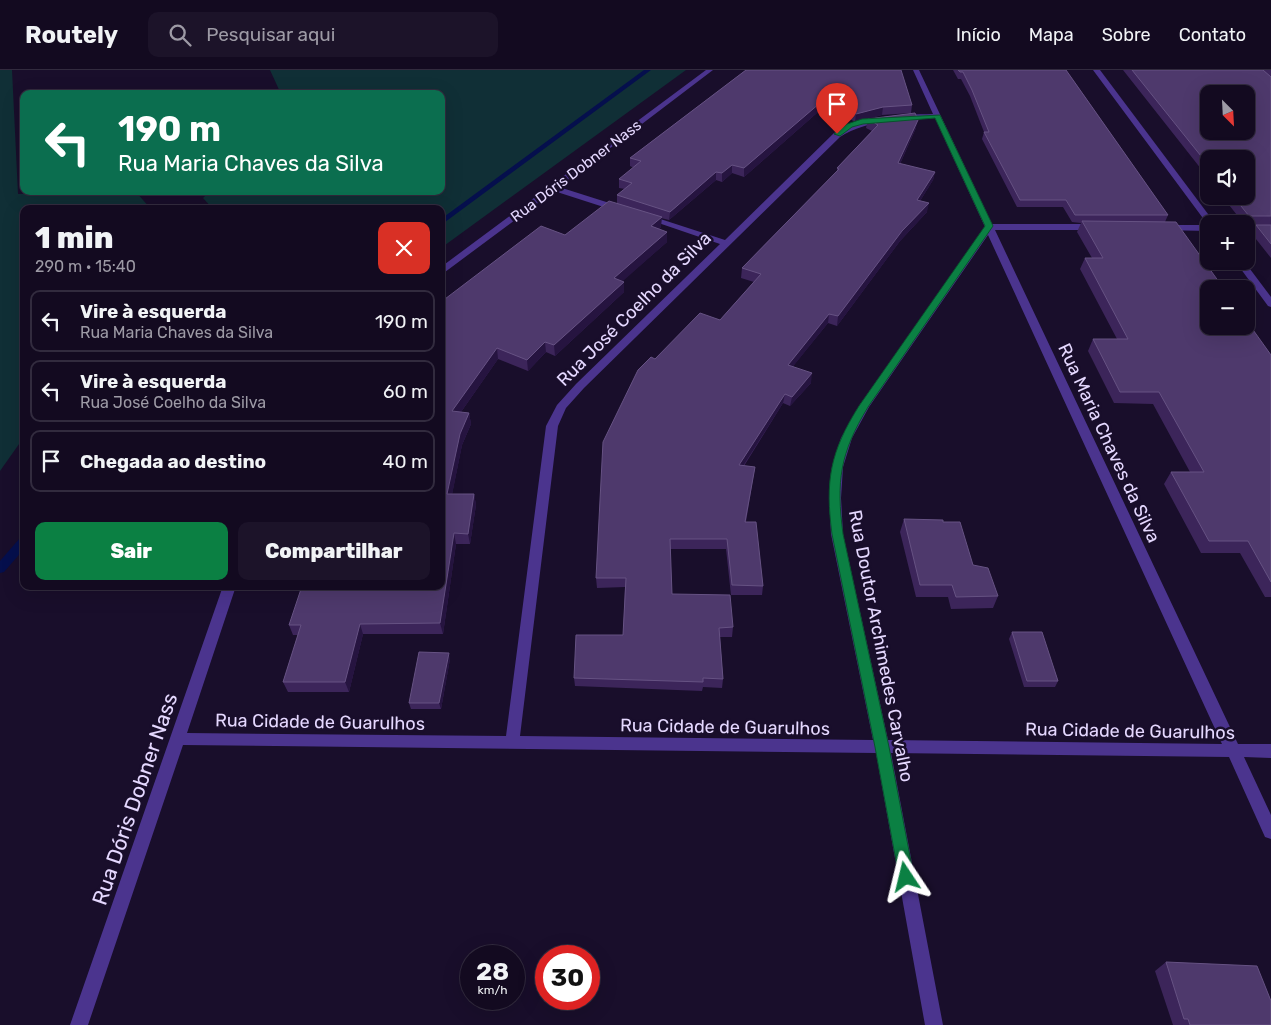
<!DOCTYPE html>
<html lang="pt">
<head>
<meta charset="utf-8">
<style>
	:root { --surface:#130a20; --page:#1c1329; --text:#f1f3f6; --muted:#9d9aa5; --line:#322b3e; --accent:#0b8043 }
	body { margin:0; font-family:Rubik,sans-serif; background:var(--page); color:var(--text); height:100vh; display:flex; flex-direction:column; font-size:19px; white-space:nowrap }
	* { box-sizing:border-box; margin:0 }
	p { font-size:16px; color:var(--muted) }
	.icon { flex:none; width:28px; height:28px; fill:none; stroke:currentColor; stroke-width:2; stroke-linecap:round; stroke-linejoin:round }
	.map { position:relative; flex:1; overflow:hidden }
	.side { position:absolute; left:20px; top:135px; width:425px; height:385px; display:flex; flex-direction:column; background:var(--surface); border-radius:10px; box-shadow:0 5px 20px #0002,0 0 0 1px var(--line) }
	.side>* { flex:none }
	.top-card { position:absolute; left:20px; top:20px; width:425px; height:105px; border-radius:10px; box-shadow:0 5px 20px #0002,0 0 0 1px var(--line); background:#0b6e4f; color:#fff; overflow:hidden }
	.needle { width:32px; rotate:156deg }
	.buttons { position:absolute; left:1200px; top:15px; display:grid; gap:10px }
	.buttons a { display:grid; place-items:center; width:55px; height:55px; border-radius:10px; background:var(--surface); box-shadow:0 5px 20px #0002,0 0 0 1px var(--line); font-size:25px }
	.speed { position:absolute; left:460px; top:875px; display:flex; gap:10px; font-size:25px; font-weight:700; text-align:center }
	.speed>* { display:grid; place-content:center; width:65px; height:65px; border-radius:50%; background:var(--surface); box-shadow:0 5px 20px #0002,0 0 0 1px var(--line); line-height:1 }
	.speed small { font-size:12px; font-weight:400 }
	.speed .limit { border:8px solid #d22; background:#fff; color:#111 }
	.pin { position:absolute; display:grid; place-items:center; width:42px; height:42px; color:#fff; margin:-51px -21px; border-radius:50% 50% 50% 0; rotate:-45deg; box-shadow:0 0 5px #0007 }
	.pin .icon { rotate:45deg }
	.me { position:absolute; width:55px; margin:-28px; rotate:350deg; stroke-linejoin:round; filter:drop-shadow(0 0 4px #0008) }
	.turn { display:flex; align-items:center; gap:18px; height:105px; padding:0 15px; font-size:22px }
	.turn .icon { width:65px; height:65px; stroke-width:2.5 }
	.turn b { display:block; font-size:35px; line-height:42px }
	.round { display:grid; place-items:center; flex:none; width:52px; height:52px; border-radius:10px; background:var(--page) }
	.headline { display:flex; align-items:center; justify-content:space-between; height:85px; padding:0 15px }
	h1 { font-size:30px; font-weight:800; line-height:38px }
	.action { display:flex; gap:10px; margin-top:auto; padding:10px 15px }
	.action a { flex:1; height:58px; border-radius:10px; background:var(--accent); color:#fff; font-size:20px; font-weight:800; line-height:58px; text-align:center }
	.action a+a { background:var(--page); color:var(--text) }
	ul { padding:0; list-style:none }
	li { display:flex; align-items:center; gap:15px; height:62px; margin:0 10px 8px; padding:0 5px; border:2px solid var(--line); border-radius:10px }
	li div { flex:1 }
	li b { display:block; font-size:19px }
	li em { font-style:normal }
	header { display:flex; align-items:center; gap:30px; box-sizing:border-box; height:70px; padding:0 25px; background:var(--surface); border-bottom:1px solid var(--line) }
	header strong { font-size:24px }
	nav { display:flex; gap:28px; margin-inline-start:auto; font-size:18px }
	.search { width:350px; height:45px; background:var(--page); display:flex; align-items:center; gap:12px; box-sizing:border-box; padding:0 18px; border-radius:10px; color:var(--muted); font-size:19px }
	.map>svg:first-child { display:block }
	.green { fill:#102f36 }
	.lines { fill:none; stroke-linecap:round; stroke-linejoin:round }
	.stream { fill:#050f4d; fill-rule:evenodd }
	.minor { fill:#4b348e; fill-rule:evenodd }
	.wall { fill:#3c255a }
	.shaded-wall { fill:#261440 }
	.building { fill:#4e396c; stroke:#665283; fill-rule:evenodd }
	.route { fill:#0b8043; stroke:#07532c }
	.labels { text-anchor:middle; stroke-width:5; stroke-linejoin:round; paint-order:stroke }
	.far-street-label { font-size:15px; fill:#e5d8ff; stroke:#190e2b }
	.street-label { font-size:18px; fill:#e5d8ff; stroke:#190e2b }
	.near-street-label { font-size:21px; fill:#e5d8ff; stroke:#190e2b }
</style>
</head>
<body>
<header>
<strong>Routely</strong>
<div class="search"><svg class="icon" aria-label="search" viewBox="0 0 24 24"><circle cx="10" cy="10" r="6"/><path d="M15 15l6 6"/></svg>Pesquisar aqui</div>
<nav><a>Início</a><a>Mapa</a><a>Sobre</a><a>Contato</a></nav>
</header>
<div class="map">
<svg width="1271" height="955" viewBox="0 0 1271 955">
	<rect width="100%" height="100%" fill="#190e2b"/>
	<path class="green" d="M 0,0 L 12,0 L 18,124 L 135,121 L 151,139 L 24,139 L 24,367 L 0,401 Z
		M 270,0 L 686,0 L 441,178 L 441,139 L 213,139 L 203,128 L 210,121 L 441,121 L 441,24 L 281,24 Z"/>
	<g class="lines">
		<path class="stream" d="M 644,0 L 651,0 L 441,155 L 441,149 Z
			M 24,467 L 24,479 L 4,502 L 0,503 L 0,491 L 20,468 Z"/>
		<path class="minor" d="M 706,0 L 713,0 L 559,117 L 622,137 L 622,141 L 616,141 L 554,121 L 441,205 L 441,197 Z
			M 913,0 L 919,0 L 992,154 L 1096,154 L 1100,157 L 1096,160 L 995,160 L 1238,674 L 1271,674 L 1271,688 L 1244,687 L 1271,745 L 1271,769 L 1265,767 L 1229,687 L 891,683 L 943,955 L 925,955 L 876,683 L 183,675 L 88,955 L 70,955 L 223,516 L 236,516 L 187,663 L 506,666 L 546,356 L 557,335 L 576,314 L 720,174 L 641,147 L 648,145 L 725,170 L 834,63 C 865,45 898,45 933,44 ZM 935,48 L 985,157 L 859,336 L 841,368 L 832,397 L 829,428 L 831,464 L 873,670 L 520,666 L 558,356 L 566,338 L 584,318 L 840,67 C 869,49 901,50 935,48 ZM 988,165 L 1222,674 L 888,670 L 843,464 L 841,428 L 843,397 L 852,368 L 869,337 Z
			M 1093,0 L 1100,0 L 1214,152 L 1215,154 L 1209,154 L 1209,161 L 1161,160 L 1160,158 L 1164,155 L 1208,155 Z
			M 1246,156 L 1271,156 L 1271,162 L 1246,162 Z
			M 1235,191 L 1244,191 L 1271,227 L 1271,237 L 1268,236 Z"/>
	</g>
	<path class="wall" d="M 746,0 L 912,35 L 911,43 L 882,45 L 855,52 L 826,35 L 744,107 L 732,103 L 722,112 L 716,110 L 669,150 L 661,148 L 661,157 L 659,159 L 667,172 L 622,211 L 624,222 L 555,286 L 546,282 L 528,301 L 498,289 L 461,342 L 469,343 L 471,354 L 462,375 L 452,424 L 474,424 L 476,435 L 470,474 L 456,474 L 443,564 L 363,564 L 349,622 L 288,622 L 283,612 L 298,565 L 293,565 L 289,555 L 441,516 L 441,232 L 565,165 L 617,133 L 617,125 L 625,119 L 619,118 L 619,109 L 634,98 L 630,96 L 630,88 Z
		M 953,0 L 1066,0 L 1168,145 L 1165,152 L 1271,285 L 1271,527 L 1265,527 L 1240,483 L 1201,483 L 1164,414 L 1171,402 L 1190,402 L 1153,334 L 1114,333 L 1088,281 L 1093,269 L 1117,269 L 1080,199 L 1085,188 L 1092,188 L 1077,162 L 1081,153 L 1072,152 L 1063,137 L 1017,137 L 982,69 L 984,62 L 970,26 L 961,9 L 958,9 Z
		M 1123,0 L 1271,0 L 1271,155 L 1246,155 L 1246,154 L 1244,154 L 1222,126 L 1246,126 L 1209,89 L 1209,109 Z
		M 868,49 L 916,58 L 900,94 L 935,102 L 933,110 L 920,131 L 927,142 L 900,171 L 837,256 L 828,253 L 793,296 L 811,313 L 790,336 L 783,333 L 744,396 L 755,397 L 746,452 L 763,516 L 762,525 L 731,525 L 726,479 L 670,479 L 672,524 L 733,557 L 732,567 L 720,567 L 723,609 L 722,618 L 703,617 L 702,621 L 575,616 L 574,608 L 623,565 L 625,517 L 597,518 L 596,508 L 655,289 L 720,250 L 754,212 L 741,208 L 742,198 L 837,101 L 837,98 L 872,61 L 866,58 Z
		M 1256,155 L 1271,155 L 1271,188 L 1252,164 Z
		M 904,449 L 943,452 L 973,495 L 998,526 L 993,538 L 951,539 L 948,527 L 916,527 L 900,462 Z
		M 1012,562 L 1058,611 L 1055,617 L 1024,617 L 1009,569 Z
		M 450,589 L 441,639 L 411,639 L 409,633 Z
		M 1166,892 L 1271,955 L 1173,955 L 1155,901 Z"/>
	<path class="shaded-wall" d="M 827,27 L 826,35 L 744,107 L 744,98 Z
		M 883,37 L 882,45 L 855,52 L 856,44 Z
		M 918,50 L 916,58 L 896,102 L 898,93 Z
		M 732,95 L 732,103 L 722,112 L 722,103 Z
		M 716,102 L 716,110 L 669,150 L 670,142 Z
		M 935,102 L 933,110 L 915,139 L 917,130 Z
		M 929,133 L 927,142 L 900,171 L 837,256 L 838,246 L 902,161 Z
		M 662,147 L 661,157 L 651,166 L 651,156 Z
		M 667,162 L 667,172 L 614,219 L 614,208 Z
		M 624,212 L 624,222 L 555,286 L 554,275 Z
		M 829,244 L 828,253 L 787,304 L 788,295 Z
		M 545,272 L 546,282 L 528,301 L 527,290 Z
		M 497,278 L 498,289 L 454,352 L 452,341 Z
		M 812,303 L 811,313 L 790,336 L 792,327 Z
		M 785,324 L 783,333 L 738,404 L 739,395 Z
		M 469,343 L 471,354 L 462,375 L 450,435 L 447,424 L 460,364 Z
		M 474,424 L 476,435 L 470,474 L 468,464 Z
		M 454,463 L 456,474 L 443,564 L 440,553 Z
		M 360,554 L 363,564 L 349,622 L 345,612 Z
		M 449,583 L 450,589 L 441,639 L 439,633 Z"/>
	<path class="building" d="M 746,0 L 901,0 L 912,35 L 883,37 L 856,44 L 827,27 L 744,98 L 732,95 L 722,103 L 716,102 L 670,142 L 617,125 L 632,113 L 619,109 L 641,91 L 630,88 Z
		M 958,0 L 1066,0 L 1168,145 L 1075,145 L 1066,130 L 1020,130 L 984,62 L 989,62 L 972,20 L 963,2 L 960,2 Z
		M 1132,0 L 1263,0 L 1271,7 L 1271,146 L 1249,146 L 1233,126 L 1246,126 L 1246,89 L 1209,89 L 1209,96 ZM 1209,24 L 1246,24 L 1246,61 L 1209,61 Z
		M 915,43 L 918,50 L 898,93 L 935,102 L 917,130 L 929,133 L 902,161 L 838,246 L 829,244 L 788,295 L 812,303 L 792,327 L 785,324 L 739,395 L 755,397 L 745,452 L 756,452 L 763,516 L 732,515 L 727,469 L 670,469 L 672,524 L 730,525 L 733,557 L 719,558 L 723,609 L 703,608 L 703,612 L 574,608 L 576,565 L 623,565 L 626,508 L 596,508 L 603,372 L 638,300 L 651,287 L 655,289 L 700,243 L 720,250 L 761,204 L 742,198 L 839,99 L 837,98 L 878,55 L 868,49 Z
		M 609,131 L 662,147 L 651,156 L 667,162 L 614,208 L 624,212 L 554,275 L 545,272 L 527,290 L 497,278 L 452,341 L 469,343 L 460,364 L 447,424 L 474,424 L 468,464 L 454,463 L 440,553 L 360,554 L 345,612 L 283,612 L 301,555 L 289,555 L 302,516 L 441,516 L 441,252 L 445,249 L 441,247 L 441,234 L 443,233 L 441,232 L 541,156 L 565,165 Z
		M 1082,151 L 1176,152 L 1224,219 L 1209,219 L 1209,256 L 1246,256 L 1246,250 L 1271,285 L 1271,512 L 1248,471 L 1209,471 L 1171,402 L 1204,402 L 1159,322 L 1120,322 L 1093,269 L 1128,269 L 1085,188 L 1103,188 Z
		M 1256,155 L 1271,155 L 1271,174 Z
		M 904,449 L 943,450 L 943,452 L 960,452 L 973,495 L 988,498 L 998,526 L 956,527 L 952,515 L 920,515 Z
		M 1012,562 L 1042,562 L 1058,611 L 1027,611 Z
		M 419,582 L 449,583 L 439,633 L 409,633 Z
		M 1166,892 L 1257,896 L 1271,931 L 1271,955 L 1190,955 L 1188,949 L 1184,949 Z"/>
	<path class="route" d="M 940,45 L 993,156 L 868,337 C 840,383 836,411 843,464 L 889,677 L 914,807 L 912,812 L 906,814 L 901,812 L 899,807 L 875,677 L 832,464 C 825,411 830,382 859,336 L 985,156 L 935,48 L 863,54 L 852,57 L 840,66 L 834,64 L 847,54 L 862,49 Z"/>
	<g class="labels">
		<g class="far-street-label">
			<text transform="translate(576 101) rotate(-37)" y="5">Rua Dóris Dobner Nass</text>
		</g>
		<g class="street-label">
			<text transform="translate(634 239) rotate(-45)" y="6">Rua José Coelho da Silva</text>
			<text transform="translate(1109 373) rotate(65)" y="6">Rua Maria Chaves da Silva</text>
			<text transform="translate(881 576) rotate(79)" y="6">Rua Doutor Archimedes Carvalho</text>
			<text transform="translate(320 652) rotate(1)" y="6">Rua Cidade de Guarulhos</text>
			<text transform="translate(725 657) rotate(1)" y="6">Rua Cidade de Guarulhos</text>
			<text transform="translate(1130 661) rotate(1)" y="6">Rua Cidade de Guarulhos</text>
		</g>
		<g class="near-street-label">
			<text transform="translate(135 729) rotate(-71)" y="7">Rua Dóris Dobner Nass</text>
		</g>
	</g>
</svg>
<div class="buttons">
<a><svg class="needle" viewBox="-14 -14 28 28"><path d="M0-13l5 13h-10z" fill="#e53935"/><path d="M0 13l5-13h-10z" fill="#9d9aa5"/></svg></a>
<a><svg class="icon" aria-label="sound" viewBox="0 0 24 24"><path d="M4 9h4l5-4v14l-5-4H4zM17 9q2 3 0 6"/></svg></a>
<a>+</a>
<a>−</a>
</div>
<div class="speed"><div>28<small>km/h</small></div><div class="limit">30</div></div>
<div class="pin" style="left:837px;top:64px;background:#d93025"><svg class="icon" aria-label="arrive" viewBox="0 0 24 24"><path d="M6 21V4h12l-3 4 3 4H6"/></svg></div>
<svg class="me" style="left:906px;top:807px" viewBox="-20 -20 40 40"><path d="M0-17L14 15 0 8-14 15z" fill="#0b8043" stroke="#fff" stroke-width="4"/></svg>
<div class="top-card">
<div class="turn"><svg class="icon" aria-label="left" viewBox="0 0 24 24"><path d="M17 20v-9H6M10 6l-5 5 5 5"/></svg><div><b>190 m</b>Rua Maria Chaves da Silva</div></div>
</div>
<section class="side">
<div class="headline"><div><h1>1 min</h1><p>290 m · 15:40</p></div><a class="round" style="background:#d93025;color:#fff"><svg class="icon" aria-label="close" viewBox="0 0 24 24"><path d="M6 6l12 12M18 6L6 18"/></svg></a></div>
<ul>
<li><svg class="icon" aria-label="left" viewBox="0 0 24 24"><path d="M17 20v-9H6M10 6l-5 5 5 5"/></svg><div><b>Vire à esquerda</b><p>Rua Maria Chaves da Silva</p></div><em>190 m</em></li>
<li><svg class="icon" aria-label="left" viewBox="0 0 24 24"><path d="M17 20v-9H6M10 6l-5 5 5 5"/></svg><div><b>Vire à esquerda</b><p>Rua José Coelho da Silva</p></div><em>60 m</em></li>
<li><svg class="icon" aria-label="arrive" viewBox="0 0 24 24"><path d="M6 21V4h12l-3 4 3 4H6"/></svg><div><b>Chegada ao destino</b></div><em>40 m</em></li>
</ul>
<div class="action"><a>Sair</a><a>Compartilhar</a></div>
</section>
</div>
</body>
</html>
